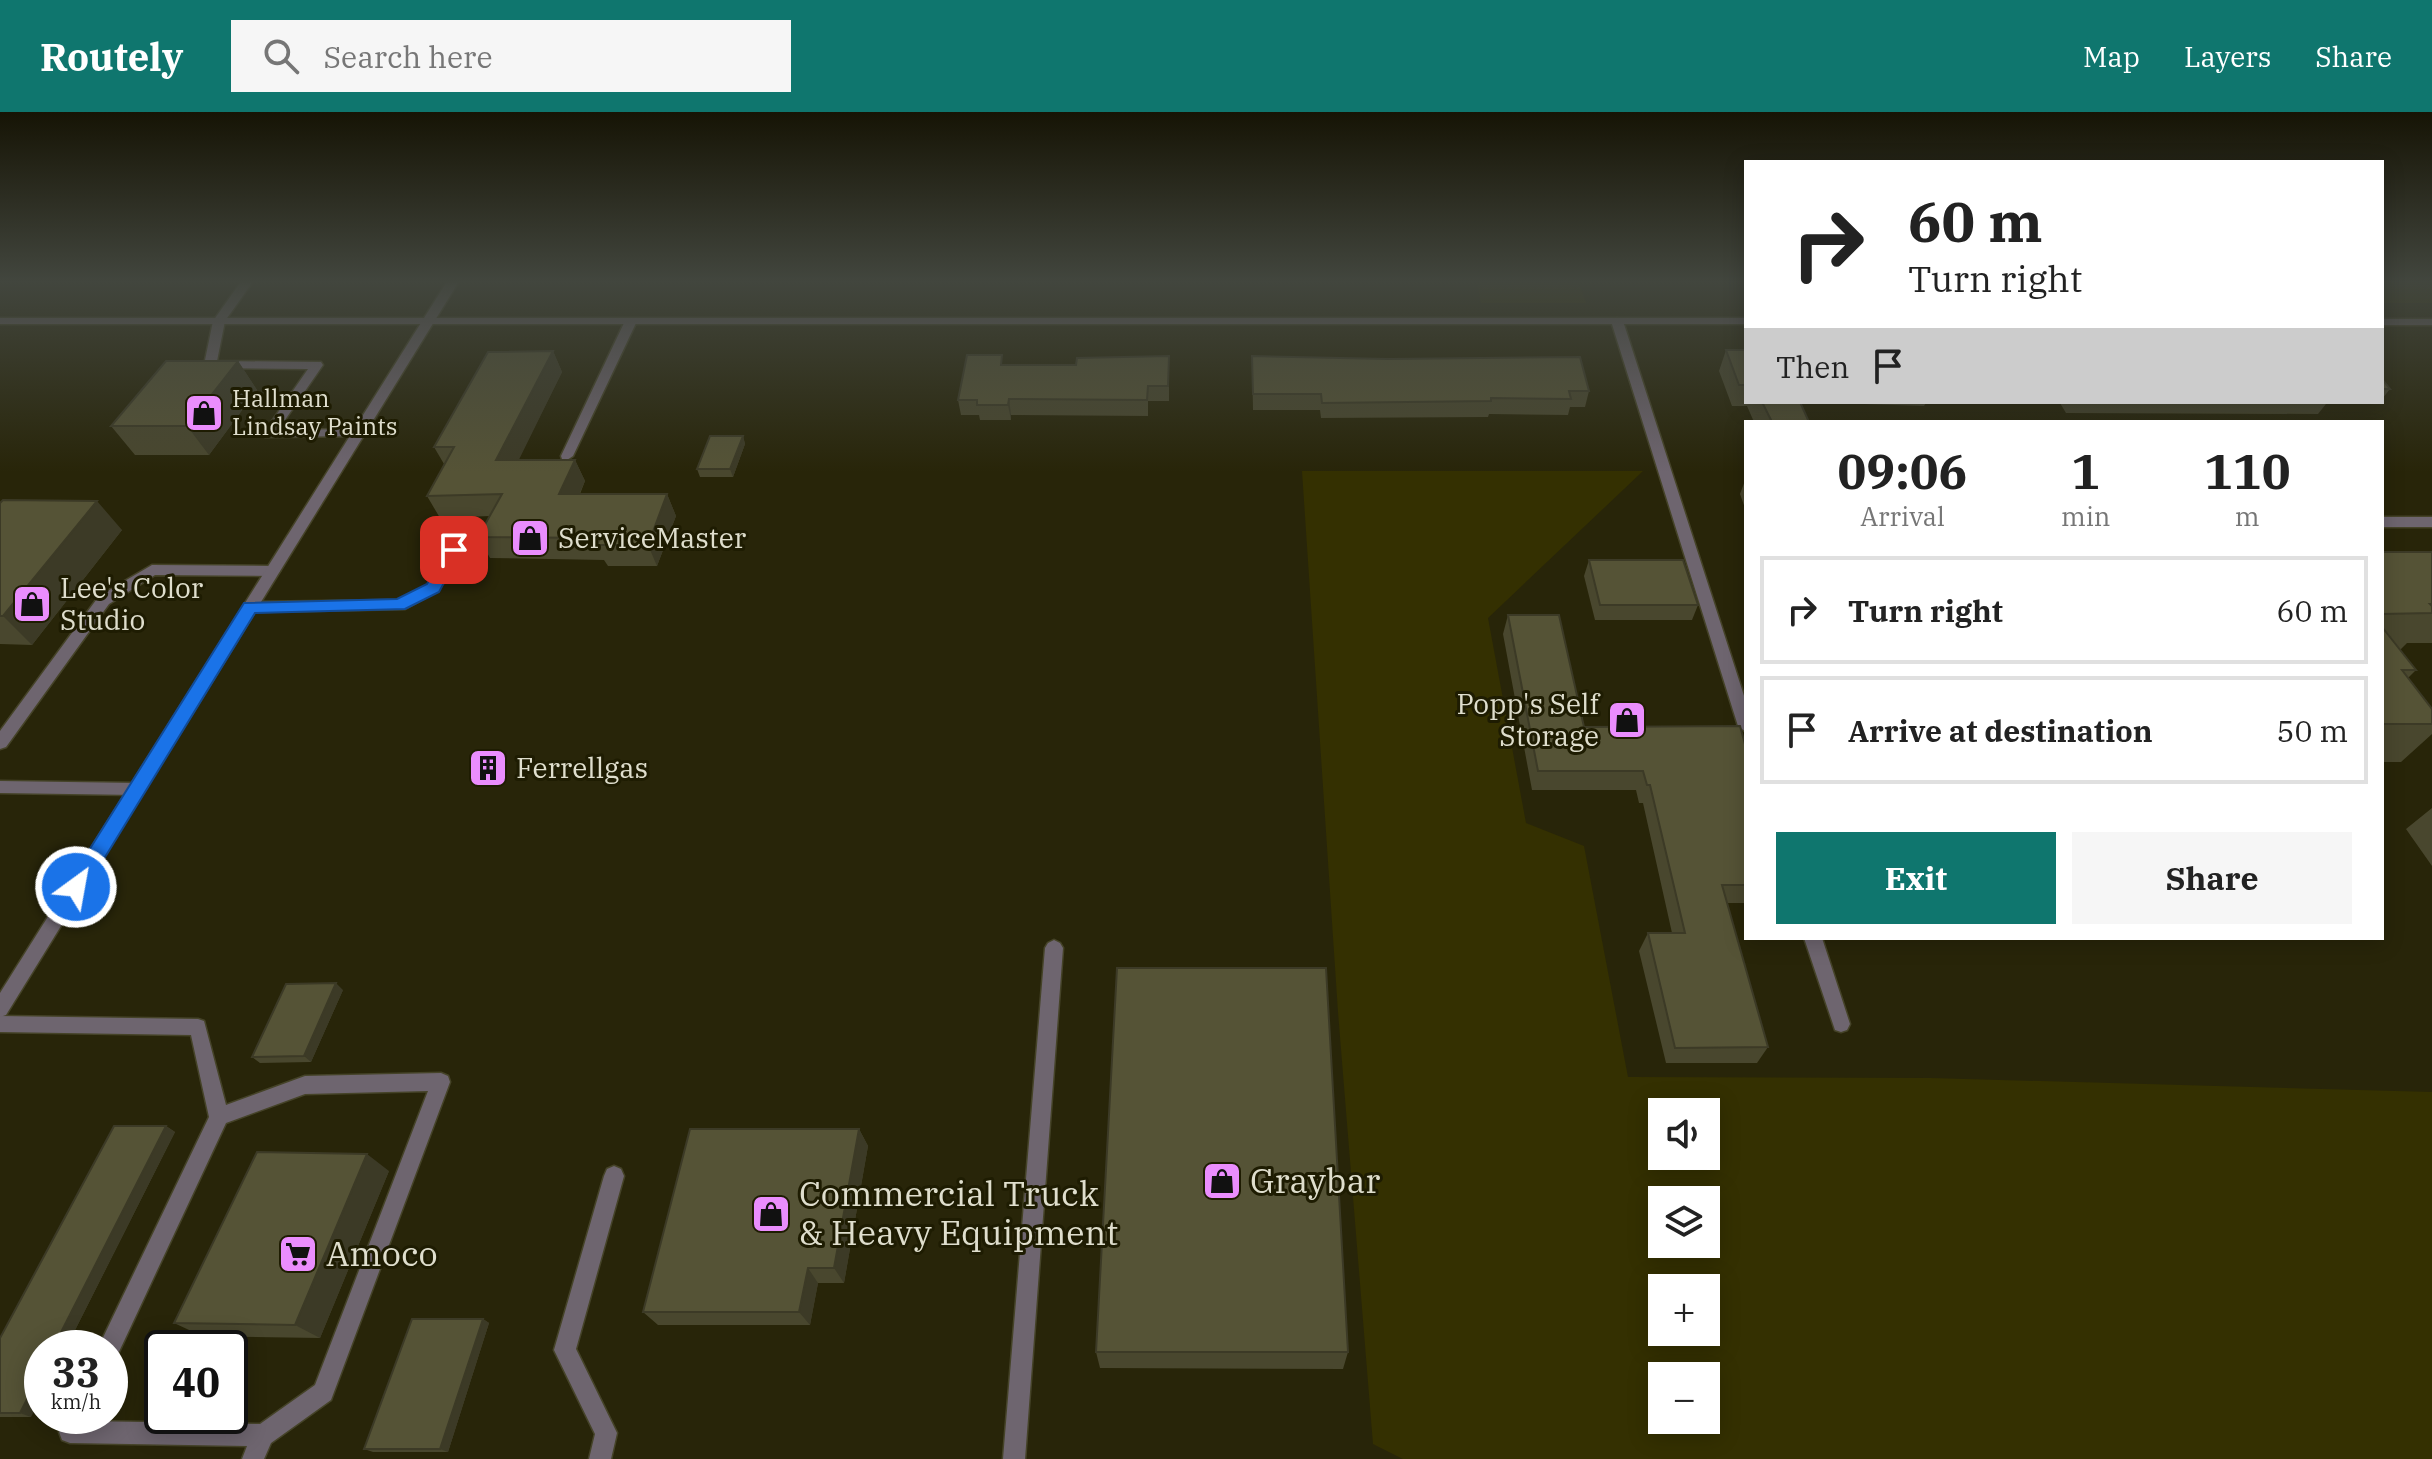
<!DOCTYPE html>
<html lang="en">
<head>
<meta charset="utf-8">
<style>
	:root { --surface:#fff; --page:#f6f6f6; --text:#222; --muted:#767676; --line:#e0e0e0; --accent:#0f766e }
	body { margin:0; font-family:"IBM Plex Serif",serif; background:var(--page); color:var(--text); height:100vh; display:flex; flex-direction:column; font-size:30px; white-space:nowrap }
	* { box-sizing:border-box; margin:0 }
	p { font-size:26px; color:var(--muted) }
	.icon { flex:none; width:44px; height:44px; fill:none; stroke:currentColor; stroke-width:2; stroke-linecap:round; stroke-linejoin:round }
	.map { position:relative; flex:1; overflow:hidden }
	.drawer { position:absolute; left:1744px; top:308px; width:640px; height:520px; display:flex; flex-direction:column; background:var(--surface); border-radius:0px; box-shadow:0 4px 20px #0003 }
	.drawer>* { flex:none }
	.guide { position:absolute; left:1744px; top:48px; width:640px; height:244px; border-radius:0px; box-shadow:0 4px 20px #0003; background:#fff; color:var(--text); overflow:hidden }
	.tools { position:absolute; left:1648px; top:986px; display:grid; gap:16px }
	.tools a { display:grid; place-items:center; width:72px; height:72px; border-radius:0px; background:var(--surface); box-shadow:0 4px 20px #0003; font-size:40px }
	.speed { position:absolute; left:24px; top:1218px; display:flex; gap:16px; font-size:40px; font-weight:700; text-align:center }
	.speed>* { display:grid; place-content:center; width:104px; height:104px; border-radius:50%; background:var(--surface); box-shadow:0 4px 20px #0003; line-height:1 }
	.speed small { font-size:20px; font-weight:400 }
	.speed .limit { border:4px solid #111; border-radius:12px; background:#fff; color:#111 }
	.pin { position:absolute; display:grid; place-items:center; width:68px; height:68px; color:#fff; margin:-34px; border-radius:16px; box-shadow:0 4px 12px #0006 }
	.me { position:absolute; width:88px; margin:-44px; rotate:32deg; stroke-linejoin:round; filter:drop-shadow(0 0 6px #0008) }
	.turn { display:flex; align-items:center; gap:28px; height:168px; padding:0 32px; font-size:36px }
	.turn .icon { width:104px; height:104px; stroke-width:2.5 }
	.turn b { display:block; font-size:56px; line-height:68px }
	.then { display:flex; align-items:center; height:76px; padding:0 32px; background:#0003; gap:16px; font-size:30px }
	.eta { display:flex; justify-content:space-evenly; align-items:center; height:136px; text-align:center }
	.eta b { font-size:48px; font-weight:700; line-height:56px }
	.primary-button { display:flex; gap:16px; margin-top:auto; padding:16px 32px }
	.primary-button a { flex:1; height:92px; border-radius:0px; background:var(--accent); color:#fff; font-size:32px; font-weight:700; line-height:92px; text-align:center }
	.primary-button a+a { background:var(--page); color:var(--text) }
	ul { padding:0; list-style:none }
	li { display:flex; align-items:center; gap:24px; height:108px; margin:0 16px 12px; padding:0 16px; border:4px solid var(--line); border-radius:0px }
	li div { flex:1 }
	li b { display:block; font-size:30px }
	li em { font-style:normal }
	header { display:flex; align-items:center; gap:48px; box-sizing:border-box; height:112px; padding:0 40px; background:var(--accent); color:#fff }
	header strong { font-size:38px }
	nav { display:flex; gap:44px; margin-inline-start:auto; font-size:28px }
	.search { width:560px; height:72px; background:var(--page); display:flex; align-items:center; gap:20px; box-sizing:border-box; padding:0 28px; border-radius:0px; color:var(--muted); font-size:30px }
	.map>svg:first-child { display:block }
	.green { fill:#343001; fill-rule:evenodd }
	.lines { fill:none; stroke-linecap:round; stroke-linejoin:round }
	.service-casing { stroke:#454328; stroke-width:3 }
	.minor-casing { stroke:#454328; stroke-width:3 }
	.tertiary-casing { stroke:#454328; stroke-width:3 }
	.service { fill:#6e656f; fill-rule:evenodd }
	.minor { fill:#6e656f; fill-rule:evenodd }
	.tertiary { fill:#6e656f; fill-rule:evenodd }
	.wall { fill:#49472e }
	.shaded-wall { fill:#3c3a26 }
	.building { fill:#555336; stroke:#3c3a26; stroke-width:2 }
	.route { fill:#1a73e8; stroke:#114b97; stroke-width:2 }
	.labels { text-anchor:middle; stroke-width:6; stroke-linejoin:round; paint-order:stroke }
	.far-poi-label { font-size:24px; fill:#dfdecd; stroke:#1e1c02; text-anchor:start }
	.poi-label { font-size:28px; fill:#dfdecd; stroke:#1e1c02; text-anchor:start }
	.near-poi-label { font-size:34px; fill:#dfdecd; stroke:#1e1c02; text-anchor:start }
</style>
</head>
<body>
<header>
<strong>Routely</strong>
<div class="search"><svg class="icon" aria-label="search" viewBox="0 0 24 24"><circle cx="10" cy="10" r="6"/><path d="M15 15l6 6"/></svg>Search here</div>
<nav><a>Map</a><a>Layers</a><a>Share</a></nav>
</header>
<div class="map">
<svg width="2432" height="1347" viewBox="0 0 2432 1347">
	<rect width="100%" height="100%" fill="#282509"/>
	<path class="green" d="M 1477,171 L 1579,171 L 1586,191 L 1481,191 Z
		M 2382,171 L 2432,171 L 2432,191 L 2382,191 Z
		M 1302,359 L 1643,359 L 1488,506 L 1526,711 L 1584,734 L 1628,965 L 1931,966 L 2432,980 L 2432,1347 L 1403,1347 L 1373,1332 L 1338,900 ZM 1662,1000 L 1706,1000 L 1706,1044 L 1662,1044 ZM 1662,1088 L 1706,1088 L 1706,1132 L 1662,1132 ZM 1662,1176 L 1706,1176 L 1706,1220 L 1662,1220 ZM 1662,1264 L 1706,1264 L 1706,1308 L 1662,1308 Z"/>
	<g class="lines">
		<defs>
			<path id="service" d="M 240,171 L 252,171 L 225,209 L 217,249 L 321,250 L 323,253 L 278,318 L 358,317 L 362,318 L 362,324 L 265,325 L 263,322 L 308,257 L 206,256 L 204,253 L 213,209 Z
				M 1617,206 L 1623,209 L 1746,590 L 1746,620 L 1738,614 L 1611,209 Z
				M 630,208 L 636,211 L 573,344 L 567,348 L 562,347 L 561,344 L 624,211 Z
				M 2382,405 L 2432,405 L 2432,415 L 2382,415 Z
				M 464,414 L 471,419 L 438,479 L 405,497 L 250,500 L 243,495 L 250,490 L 398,488 L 428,473 L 459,416 Z
				M 152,453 L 273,454 L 280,459 L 273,464 L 155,463 L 109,492 L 6,635 L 0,637 L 0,619 L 99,484 Z
				M 0,669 L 137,671 L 143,673 L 145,677 L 143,681 L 137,683 L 0,681 Z
				M 1804,826 L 1822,826 L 1850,912 L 1847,918 L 1841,920 L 1835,918 Z
				M 1054,828 L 1060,831 L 1063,836 L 1025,1347 L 1003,1347 L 1045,836 L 1048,831 Z
				M 0,904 L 198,907 L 204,909 L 226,993 L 305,964 L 441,961 L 448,964 L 450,970 L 331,1288 L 271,1331 L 264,1347 L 242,1347 L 247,1334 L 70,1331 L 62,1328 L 59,1320 L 66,1304 L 88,1304 L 86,1309 L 260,1312 L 315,1273 L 428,979 L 305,982 L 226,1011 L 117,1244 L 110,1246 L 110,1236 L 98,1236 L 209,1005 L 191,923 L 0,920 Z
				M 614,1054 L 621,1057 L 624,1064 L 576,1237 L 617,1321 L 611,1347 L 589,1347 L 595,1322 L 554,1238 L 604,1064 L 607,1057 Z"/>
			<path id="minor" d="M 0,206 L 1746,206 L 1746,212 L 0,212 Z
				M 2382,207 L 2432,207 L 2432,213 L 2382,213 Z"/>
			<path id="tertiary" d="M 446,171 L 458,171 L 6,903 L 0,905 L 0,881 Z"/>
		</defs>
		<use href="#service" class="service-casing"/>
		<use href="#minor" class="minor-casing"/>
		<use href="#tertiary" class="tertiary-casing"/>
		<use href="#service" class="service"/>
		<use href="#minor" class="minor"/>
		<use href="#tertiary" class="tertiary"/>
	</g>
	<path class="wall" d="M 1726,238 L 1746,238 L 1746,290 L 1800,290 L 1809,310 L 1754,310 L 1747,294 L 1732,294 L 1719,259 Z
		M 553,239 L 562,260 L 518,348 L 575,348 L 585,369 L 580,382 L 667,382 L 676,404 L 657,454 L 608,454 L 604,448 L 490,446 L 478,425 L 490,404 L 440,406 L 427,384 L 444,352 L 434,335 Z
		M 1169,244 L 1169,289 L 1148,289 L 1148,304 L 1011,303 L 1011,308 L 980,308 L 979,303 L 961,303 L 958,288 L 1004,253 L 1076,253 Z
		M 1252,244 L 1589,279 L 1585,295 L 1570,295 L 1568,303 L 1489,302 L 1488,305 L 1321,306 L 1320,298 L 1253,298 Z
		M 238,249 L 257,278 L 209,343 L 135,343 L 111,314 Z
		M 2382,267 L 2390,277 L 2382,287 Z
		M 1864,290 L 2379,290 L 2378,292 L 2326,292 L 2318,302 L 2066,301 L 2060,291 L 1926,291 L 1924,294 L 1864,292 Z
		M 743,324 L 745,332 L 733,365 L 700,365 L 697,357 Z
		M 1746,366 L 1746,399 L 1740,382 Z
		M 0,391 L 122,418 L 32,533 L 0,532 Z
		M 2382,440 L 2432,440 L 2432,531 L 2407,531 L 2400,538 L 2416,558 L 2408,566 L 2432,597 L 2432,622 L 2401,650 L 2382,650 Z
		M 1589,448 L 1698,493 L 1692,508 L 1595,508 L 1584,464 Z
		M 1508,503 L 1584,615 L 1746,636 L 1746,791 L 1727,791 L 1768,935 L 1757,951 L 1666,951 L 1639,839 L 1648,821 L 1672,821 L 1643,691 L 1639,691 L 1636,678 L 1532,678 L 1503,522 Z
		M 2432,696 L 2432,754 L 2406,717 Z
		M 343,878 L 311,950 L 260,951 L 252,945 Z
		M 166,1014 L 175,1020 L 66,1236 L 42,1236 L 31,1305 L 0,1305 L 0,1226 Z
		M 859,1017 L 868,1034 L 844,1171 L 818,1171 L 810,1213 L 658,1213 L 643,1200 Z
		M 389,1059 L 320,1226 L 202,1224 L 174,1211 Z
		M 483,1207 L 489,1211 L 448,1340 L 373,1340 L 364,1337 Z
		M 1096,1240 L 1348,1240 L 1343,1257 L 1100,1256 Z"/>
	<path class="shaded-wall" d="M 553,239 L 562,260 L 508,370 L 496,348 Z
		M 238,249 L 257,278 L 209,343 L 187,314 Z
		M 1009,287 L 1011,303 L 1011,308 L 1008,293 Z
		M 743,324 L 745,332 L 733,365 L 730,357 Z
		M 575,348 L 585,369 L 570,403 L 559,382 Z
		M 667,382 L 676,404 L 657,454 L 648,433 Z
		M 97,389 L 122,418 L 32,533 L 3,504 Z
		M 336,871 L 343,878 L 311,950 L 304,944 Z
		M 166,1014 L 175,1020 L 66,1236 L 53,1236 Z
		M 859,1017 L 868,1034 L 844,1171 L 834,1156 Z
		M 367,1042 L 389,1059 L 320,1226 L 295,1213 Z
		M 808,1156 L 818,1171 L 810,1213 L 799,1200 Z
		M 483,1207 L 489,1211 L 448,1340 L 440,1337 Z
		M 42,1258 L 42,1284 L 31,1305 L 20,1301 Z"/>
	<path class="building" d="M 1726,238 L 1746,238 L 1746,273 L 1739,273 Z
		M 553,239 L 496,348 L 575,348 L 559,382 L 667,382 L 648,433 L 597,433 L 600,426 L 478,425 L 502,382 L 427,384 L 454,335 L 434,335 L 488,240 Z
		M 967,243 L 1002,243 L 1001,253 L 1076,253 L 1077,246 L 1169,244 L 1168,274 L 1148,274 L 1147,288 L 1009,287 L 1008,293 L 977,293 L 977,288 L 958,288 Z
		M 1252,244 L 1388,247 L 1580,245 L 1589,279 L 1569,279 L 1571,287 L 1491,286 L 1491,289 L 1322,291 L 1321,282 L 1253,282 Z
		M 166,249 L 238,249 L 187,314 L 111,314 Z
		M 2382,267 L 2390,277 L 2382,277 Z
		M 1762,290 L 1800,290 L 1809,310 L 1772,310 Z
		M 710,324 L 743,324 L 730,357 L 697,357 Z
		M 3,388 L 97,389 L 3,504 L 0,504 L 0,391 Z
		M 2382,440 L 2432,440 L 2432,492 L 2430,492 L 2432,494 L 2432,501 L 2382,502 Z
		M 1589,448 L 1683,448 L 1698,493 L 1600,493 Z
		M 1508,503 L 1559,503 L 1584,615 L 1740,614 L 1746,636 L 1746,773 L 1722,773 L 1768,935 L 1675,936 L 1648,821 L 1685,821 L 1650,673 L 1647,673 L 1643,659 L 1538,659 Z
		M 2382,515 L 2416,558 L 2402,558 L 2432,597 L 2432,612 L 2382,612 Z
		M 1117,856 L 1326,856 L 1348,1240 L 1096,1240 Z
		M 336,871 L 304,944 L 252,945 L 286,872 Z
		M 114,1014 L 166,1014 L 53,1236 L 42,1236 L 42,1258 L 20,1301 L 0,1301 L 0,1226 Z
		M 690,1017 L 859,1017 L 834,1156 L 808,1156 L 799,1200 L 643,1200 Z
		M 257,1040 L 367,1042 L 295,1213 L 174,1211 Z
		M 412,1207 L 483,1207 L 440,1337 L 364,1337 Z"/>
	<linearGradient id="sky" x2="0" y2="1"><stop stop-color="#161405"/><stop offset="0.47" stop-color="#42463e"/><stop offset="1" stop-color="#42463e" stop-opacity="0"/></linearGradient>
	<rect width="2432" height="360" fill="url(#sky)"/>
	<path class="route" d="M 454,433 L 462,438 L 439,480 L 405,497 L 255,501 L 83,781 L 69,781 L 67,775 L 69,770 L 244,491 L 397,487 L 427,472 L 448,434 Z"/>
	<defs>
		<symbol id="shop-square" viewBox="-11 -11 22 22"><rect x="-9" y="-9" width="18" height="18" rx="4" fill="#ea8dfd" stroke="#1e1c02"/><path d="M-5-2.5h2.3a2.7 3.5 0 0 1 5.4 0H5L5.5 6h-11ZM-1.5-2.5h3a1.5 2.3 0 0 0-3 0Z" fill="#111"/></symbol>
		<symbol id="building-square" viewBox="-11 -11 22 22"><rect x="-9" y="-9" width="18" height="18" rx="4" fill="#ea8dfd" stroke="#1e1c02"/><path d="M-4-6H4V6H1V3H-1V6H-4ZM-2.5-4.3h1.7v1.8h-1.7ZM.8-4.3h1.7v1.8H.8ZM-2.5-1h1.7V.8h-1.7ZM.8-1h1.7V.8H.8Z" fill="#111"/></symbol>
		<symbol id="supermarket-square" viewBox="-11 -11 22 22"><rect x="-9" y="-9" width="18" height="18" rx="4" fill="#ea8dfd" stroke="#1e1c02"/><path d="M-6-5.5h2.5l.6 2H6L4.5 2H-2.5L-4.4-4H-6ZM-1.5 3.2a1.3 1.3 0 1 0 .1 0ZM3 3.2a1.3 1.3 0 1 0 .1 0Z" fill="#111"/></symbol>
	</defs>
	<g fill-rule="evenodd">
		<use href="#shop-square" x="182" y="279" width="44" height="44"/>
		<use href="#shop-square" x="508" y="404" width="44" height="44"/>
		<use href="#shop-square" x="10" y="470" width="44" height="44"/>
		<use href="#shop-square" x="1605" y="586" width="44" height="44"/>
		<use href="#building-square" x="466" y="634" width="44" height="44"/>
		<use href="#shop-square" x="1200" y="1047" width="44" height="44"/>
		<use href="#shop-square" x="749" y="1080" width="44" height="44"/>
		<use href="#supermarket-square" x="276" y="1120" width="44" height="44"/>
	</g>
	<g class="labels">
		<g class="far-poi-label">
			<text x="232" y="295">Hallman<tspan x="232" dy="28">Lindsay Paints</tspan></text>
		</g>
		<g class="poi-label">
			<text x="558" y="436">ServiceMaster</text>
			<text x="60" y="486">Lee's Color<tspan x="60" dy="32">Studio</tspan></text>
			<text x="1599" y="602" text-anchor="end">Popp's Self<tspan x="1599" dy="32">Storage</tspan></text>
			<text x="516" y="666">Ferrellgas</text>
		</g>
		<g class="near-poi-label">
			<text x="1250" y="1081">Graybar</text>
			<text x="799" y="1094">Commercial Truck<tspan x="799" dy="39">&amp; Heavy Equipment</tspan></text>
			<text x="326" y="1154">Amoco</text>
		</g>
	</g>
</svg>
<div class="tools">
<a><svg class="icon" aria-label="sound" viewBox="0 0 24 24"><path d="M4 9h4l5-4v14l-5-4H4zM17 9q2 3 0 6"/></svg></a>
<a><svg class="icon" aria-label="layers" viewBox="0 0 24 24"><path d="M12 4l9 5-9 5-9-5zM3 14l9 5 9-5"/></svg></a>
<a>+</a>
<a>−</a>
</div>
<div class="speed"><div>33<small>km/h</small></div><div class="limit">40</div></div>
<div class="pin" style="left:454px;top:438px;background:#d93025"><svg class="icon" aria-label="arrive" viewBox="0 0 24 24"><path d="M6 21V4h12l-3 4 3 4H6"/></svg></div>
<svg class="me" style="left:76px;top:775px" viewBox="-20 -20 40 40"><circle r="17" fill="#1a73e8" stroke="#fff" stroke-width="3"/><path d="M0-11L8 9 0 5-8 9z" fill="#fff"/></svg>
<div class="guide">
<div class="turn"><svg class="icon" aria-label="right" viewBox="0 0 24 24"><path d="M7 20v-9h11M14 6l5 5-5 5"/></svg><div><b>60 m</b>Turn right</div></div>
<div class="then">Then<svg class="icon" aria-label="arrive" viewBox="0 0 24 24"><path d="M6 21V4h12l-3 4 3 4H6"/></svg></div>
</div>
<section class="drawer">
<div class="eta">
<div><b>09:06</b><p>Arrival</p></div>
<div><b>1</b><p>min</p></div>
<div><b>110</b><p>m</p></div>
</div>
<ul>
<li><svg class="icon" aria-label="right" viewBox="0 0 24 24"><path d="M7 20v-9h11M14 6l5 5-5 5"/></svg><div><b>Turn right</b></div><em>60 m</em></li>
<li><svg class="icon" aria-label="arrive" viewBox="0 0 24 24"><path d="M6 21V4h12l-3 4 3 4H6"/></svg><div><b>Arrive at destination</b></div><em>50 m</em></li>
</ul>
<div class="primary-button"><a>Exit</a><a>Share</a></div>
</section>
</div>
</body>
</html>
